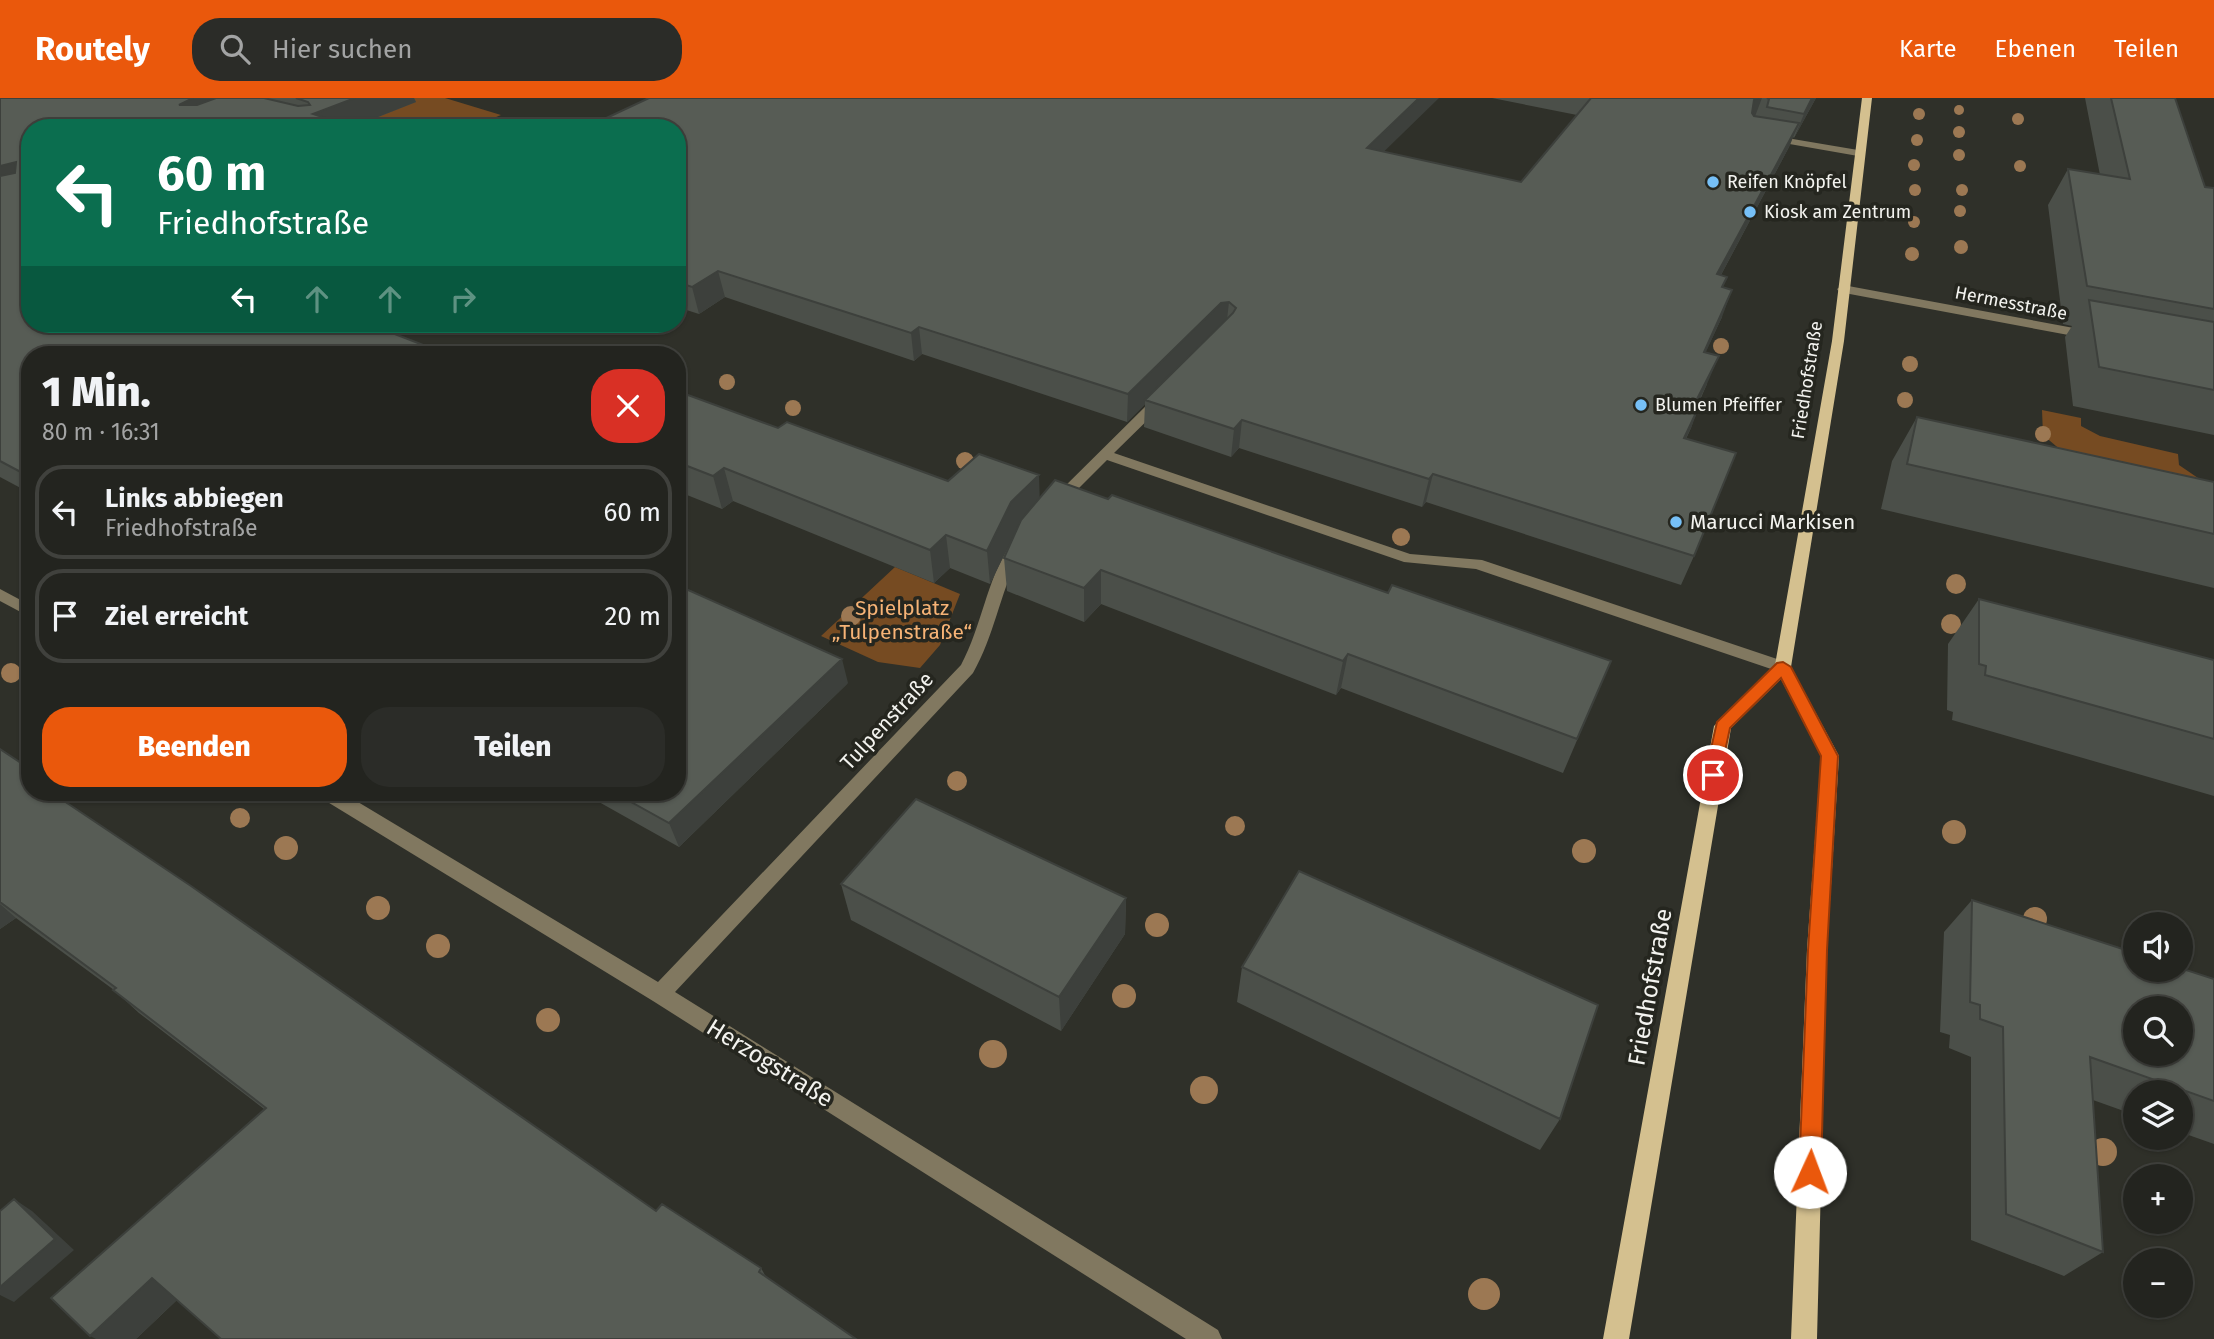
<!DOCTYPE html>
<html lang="de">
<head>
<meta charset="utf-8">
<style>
	:root { --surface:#23241f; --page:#2b2c28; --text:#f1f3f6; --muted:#a3a4a4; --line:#40413d; --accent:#ea580c }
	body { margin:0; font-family:"Fira Sans",sans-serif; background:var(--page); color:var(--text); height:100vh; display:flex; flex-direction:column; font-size:26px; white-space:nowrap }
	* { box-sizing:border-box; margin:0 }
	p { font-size:23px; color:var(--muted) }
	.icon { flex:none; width:38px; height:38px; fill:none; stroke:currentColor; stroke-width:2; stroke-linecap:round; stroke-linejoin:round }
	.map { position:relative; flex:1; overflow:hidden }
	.details { position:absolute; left:21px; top:248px; width:665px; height:455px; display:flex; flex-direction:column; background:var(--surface); border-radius:28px; box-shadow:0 2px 5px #0004,0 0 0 2px var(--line) }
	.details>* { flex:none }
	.banner { position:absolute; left:21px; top:21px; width:665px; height:214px; border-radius:28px; box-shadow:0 2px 5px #0004,0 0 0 2px var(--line); background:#0b6e4f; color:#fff; overflow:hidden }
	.controls { position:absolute; left:2123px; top:814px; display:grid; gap:14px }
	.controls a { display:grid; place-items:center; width:70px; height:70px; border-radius:50%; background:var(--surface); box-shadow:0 2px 5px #0004,0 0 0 2px var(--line); font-size:35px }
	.pin { position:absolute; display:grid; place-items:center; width:60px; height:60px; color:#fff; margin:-30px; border:4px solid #fff; border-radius:50%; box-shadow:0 2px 7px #0007 }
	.me { position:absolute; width:77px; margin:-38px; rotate:2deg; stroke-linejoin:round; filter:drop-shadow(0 0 5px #0008) }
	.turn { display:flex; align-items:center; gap:24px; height:147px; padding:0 21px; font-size:32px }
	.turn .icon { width:91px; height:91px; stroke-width:2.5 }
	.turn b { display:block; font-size:49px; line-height:60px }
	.lanes { display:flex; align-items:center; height:66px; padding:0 21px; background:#0003; justify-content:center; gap:35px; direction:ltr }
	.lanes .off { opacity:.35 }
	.round { display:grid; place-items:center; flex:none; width:74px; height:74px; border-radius:28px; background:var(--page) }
	.head { display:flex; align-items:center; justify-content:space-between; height:119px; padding:0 21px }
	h1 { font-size:42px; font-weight:800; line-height:52px }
	.button { display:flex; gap:14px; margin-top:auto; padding:14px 21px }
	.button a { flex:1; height:80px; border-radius:28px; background:var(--accent); color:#fff; font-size:28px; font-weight:800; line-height:80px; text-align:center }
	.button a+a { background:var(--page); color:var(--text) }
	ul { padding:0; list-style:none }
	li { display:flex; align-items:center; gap:21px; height:94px; margin:0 14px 10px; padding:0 7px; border:4px solid var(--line); border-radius:28px }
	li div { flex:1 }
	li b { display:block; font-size:26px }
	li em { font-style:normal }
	header { display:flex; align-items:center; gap:42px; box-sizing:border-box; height:98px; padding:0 35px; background:var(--accent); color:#fff }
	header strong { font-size:33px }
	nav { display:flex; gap:38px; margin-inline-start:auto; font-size:24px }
	.search { width:490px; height:63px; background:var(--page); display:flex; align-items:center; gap:18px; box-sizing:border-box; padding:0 24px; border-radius:28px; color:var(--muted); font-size:26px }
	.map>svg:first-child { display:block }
	.green { fill:#764b22 }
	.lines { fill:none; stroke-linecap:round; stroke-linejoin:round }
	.minor { fill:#817860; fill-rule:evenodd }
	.major { fill:#d4c08f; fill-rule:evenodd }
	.tree { fill:#9c7853 }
	.wall { fill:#4b4f49 }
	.shaded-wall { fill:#3d403c }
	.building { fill:#575c55; stroke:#3d403c; stroke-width:2; fill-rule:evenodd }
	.route { fill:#ea580c; stroke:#983908; stroke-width:2 }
	.poi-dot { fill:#76c0f7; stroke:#25261f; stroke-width:2.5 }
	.labels { text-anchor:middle; stroke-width:7; stroke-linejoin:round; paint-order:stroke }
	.far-poi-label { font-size:18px; fill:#f3f3ef; stroke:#25261f; text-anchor:start }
	.far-street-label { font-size:18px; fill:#f3f3ef; stroke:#25261f }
	.poi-label { font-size:21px; fill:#f3f3ef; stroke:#25261f; text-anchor:start }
	.park-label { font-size:21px; fill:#f6b376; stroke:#25261f }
	.street-label { font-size:21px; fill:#f3f3ef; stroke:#25261f }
	.near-street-label { font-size:24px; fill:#f3f3ef; stroke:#25261f }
</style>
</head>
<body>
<header>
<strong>Routely</strong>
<div class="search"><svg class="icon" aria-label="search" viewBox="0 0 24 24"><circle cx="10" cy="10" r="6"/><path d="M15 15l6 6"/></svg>Hier suchen</div>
<nav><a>Karte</a><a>Ebenen</a><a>Teilen</a></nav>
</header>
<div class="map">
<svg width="2214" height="1241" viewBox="0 0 2214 1241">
	<rect width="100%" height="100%" fill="#2f3029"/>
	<path class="green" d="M 292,0 L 445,0 L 501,17 L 470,30 L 368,30 L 285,3 Z
		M 2042,312 L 2081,320 L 2081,328 L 2100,338 L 2178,356 L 2179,367 L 2198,380 L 2203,412 L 2069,359 L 2043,337 Z
		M 895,469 L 960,496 L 940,547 L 920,570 L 878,564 L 821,538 Z"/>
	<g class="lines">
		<path class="minor" d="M 505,20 L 510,23 C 503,30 495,30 485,30 Z
			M 1769,37 L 1858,52 L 1863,55 L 1858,58 L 1766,42 L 1766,38 Z
			M 1843,187 L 2090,233 L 2096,237 L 2090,241 L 1839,194 L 1837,191 Z
			M 1161,297 L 1168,301 L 1166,304 L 1114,355 L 1410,456 L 1482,462 L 1789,565 L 1791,569 L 1783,575 L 1777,573 L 1476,471 L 1404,464 L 1107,362 L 1062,407 L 1052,407 L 1050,404 L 1052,401 L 1156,298 Z
			M 1016,443 L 1024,448 C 1001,488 996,535 973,575 L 675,894 L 1218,1232 L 1222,1241 L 1186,1241 L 653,903 L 321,700 L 319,695 L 343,695 L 658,884 L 961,567 C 982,528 986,483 1011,445 Z
			M 0,491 L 30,507 L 30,519 L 0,503 Z"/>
		<path class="major" d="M 1862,0 L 1872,0 L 1844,243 L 1791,569 L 1839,658 L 1827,852 L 1817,1241 L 1791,1241 L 1807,852 L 1821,658 L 1781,581 L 1731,630 L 1629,1241 L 1603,1241 L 1714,628 L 1775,567 L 1832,243 Z"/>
	</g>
	<g class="tree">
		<circle cx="1959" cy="12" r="5"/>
		<circle cx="1919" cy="16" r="6"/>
		<circle cx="2018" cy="21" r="6"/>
		<circle cx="1959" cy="34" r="6"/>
		<circle cx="1917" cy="42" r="6"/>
		<circle cx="1959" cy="57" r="6"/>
		<circle cx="1914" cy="67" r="6"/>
		<circle cx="2020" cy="68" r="6"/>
		<circle cx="1915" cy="92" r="6"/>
		<circle cx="1962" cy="92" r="6"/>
		<circle cx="1960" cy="113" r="6"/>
		<circle cx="1914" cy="124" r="6"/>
		<circle cx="1961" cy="149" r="7"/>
		<circle cx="1912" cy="156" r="7"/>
		<circle cx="1721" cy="248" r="8"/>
		<circle cx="1910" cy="266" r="8"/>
		<circle cx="727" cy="284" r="8"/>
		<circle cx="1905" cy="302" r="8"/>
		<circle cx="793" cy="310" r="8"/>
		<circle cx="2043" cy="336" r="8"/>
		<circle cx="965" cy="363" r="9"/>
		<circle cx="1401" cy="439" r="9"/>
		<circle cx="1956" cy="486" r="10"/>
		<circle cx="851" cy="518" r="10"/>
		<circle cx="1951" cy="526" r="10"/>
		<circle cx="11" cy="575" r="10"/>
		<circle cx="957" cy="683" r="10"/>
		<circle cx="240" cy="720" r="10"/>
		<circle cx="1235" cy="728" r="10"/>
		<circle cx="1954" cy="734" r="12"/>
		<circle cx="286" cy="750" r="12"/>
		<circle cx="1584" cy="753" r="12"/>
		<circle cx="378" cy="810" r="12"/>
		<circle cx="2035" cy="821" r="12"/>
		<circle cx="1157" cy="827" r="12"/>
		<circle cx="438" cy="848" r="12"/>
		<circle cx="1124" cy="898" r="12"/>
		<circle cx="548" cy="922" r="12"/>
		<circle cx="993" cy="956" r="14"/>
		<circle cx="1204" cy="992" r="14"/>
		<circle cx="2103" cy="1054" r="14"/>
		<circle cx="1484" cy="1196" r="16"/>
	</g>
	<path class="wall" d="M 0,0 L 414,0 L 416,4 L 353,29 L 30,257 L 30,395 L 0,379 Z
		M 1492,0 L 1816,0 L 1794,40 L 1793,39 L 1789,49 L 1721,177 L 1723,190 L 1722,219 L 1705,255 L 1707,286 L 1700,302 L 1691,330 L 1686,341 L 1694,458 L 1681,487 L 1426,404 L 1422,409 L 1239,350 L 1231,359 L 1144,329 L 1145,306 L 1127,324 L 922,256 L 914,263 L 725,199 L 699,216 L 677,209 L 677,30 L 1384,54 L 1521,84 L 1577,17 Z
		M 2085,0 L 2175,0 L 2205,89 L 2214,90 L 2214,337 L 2073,308 L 2065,239 L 2072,228 L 2063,226 L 2048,107 L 2068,71 L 2100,77 Z
		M 677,293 L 778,330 L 948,383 L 1040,400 L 1108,401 L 1388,495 L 1611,563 L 1563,675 L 1341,590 L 1336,597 L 1101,506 L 1084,524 L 1007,493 L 1004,460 L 1015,435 L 990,486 L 950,470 L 934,485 L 733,403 L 722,411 L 677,393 Z
		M 1917,319 L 2214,384 L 2214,490 L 1881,411 L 1892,363 Z
		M 1979,501 L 2214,562 L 2214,698 L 1952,622 L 1953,614 L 1947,612 L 1948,546 Z
		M 848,585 L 679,749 L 583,695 L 677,695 Z
		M 0,651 L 30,695 L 57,695 L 67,705 L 656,1113 L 761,1170 L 766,1179 L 177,1202 L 136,1241 L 264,1011 L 139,915 L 114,892 L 16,820 L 0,831 Z
		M 539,695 L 564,695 L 554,703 Z
		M 841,786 L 1126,800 L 1125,836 L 1061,933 L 851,822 Z
		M 1972,802 L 2214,881 L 2214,1046 L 2180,1034 L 2180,994 L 2135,994 L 2135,1017 L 2093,1002 L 2103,1154 L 2064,1178 L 1971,1142 L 1971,959 L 1949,950 L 1950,937 L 1940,934 L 1944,834 Z
		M 1242,869 L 1560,1021 L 1540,1052 L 1237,904 Z"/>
	<path class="shaded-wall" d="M 193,0 L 252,0 L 193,30 L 179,7 Z
		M 355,0 L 414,0 L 416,4 L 350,30 L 313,16 Z
		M 1419,0 L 1439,0 L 1363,74 L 1367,50 Z
		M 1758,0 L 1762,0 L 1754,21 L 1745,26 L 1754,2 Z
		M 1812,0 L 1816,0 L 1794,40 L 1804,16 Z
		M 1799,25 L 1789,49 L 1707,203 L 1717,176 Z
		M 16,64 L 30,86 L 0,97 L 0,68 Z
		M 718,173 L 725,199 L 699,216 L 692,189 Z
		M 1732,192 L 1722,219 L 1693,282 L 1704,254 Z
		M 1229,204 L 1226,231 L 1145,302 L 1145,306 L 1127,324 L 1128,296 L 1221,205 Z
		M 919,229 L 922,256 L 914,263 L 911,235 Z
		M 1719,258 L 1707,286 L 1686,329 L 1697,301 Z
		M 1702,302 L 1691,330 L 1672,368 L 1684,340 Z
		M 1242,322 L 1239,350 L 1231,359 L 1234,331 Z
		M 724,370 L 733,403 L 722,411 L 713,378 Z
		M 1433,376 L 1426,404 L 1422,409 L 1429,381 Z
		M 1039,377 L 1040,410 L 1014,437 L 990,486 L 987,453 L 1011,404 Z
		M 946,437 L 950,470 L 934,485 L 930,452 Z
		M 1101,472 L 1101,506 L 1084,524 L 1084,490 Z
		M 1348,556 L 1341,590 L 1336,597 L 1343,563 Z
		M 842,561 L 848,585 L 679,749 L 669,725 Z
		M 47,695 L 57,695 L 68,706 Z
		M 550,695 L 564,695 L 554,703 Z
		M 1126,800 L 1125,836 L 1061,933 L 1059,899 Z
		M 0,806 L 16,820 L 0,831 Z
		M 14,1101 L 32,1113 L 74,1152 L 14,1204 L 0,1197 L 0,1189 Z
		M 152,1180 L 181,1198 L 136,1241 L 96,1241 L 90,1238 Z"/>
	<path class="building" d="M 0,0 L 193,0 L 179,7 L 197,7 L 216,0 L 264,0 L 298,8 L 310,7 L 308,4 L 296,0 L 355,0 L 313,16 L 356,30 L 30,30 L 30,226 L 369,226 L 449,257 L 30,257 L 30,379 L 0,363 L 0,78 L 15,75 L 16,64 L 0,68 Z
		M 649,0 L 1419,0 L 1367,50 L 1521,84 L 1591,0 L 1758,0 L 1754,2 L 1752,15 L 1754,18 L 1799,25 L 1717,176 L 1727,179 L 1722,189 L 1732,192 L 1704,254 L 1719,258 L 1697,301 L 1702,302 L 1684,340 L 1736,355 L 1694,458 L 1433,376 L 1429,381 L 1242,322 L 1234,331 L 1145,302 L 1233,215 L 1236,210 L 1229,204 L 1221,205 L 1128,296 L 919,229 L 911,235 L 718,173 L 692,189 L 677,184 L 677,30 L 585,30 Z
		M 1767,0 L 1812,0 L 1804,16 L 1767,9 L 1769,1 Z
		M 2111,0 L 2175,0 L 2205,89 L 2214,90 L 2214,211 L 2087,188 L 2068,71 L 2130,81 Z
		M 2089,202 L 2214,224 L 2214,292 L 2099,269 Z
		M 677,293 L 778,330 L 787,324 L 948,383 L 979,356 L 1039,377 L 1011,404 L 987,453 L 946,437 L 930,452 L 724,370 L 713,378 L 677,364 Z
		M 1917,319 L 2214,384 L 2214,436 L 1907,366 Z
		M 1055,382 L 1108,401 L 1112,397 L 1388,495 L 1392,487 L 1611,563 L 1577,641 L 1348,556 L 1343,563 L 1101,472 L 1084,490 L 1004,460 L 1021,422 Z
		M 677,487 L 842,561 L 669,725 L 615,695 L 677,695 Z
		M 1979,501 L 2214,562 L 2214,641 L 1985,577 L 1986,568 L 1979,566 Z
		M 0,651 L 30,671 L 30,695 L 52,695 L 191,788 L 656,1113 L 662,1106 L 761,1170 L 759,1174 L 856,1241 L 221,1241 L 152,1180 L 90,1238 L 51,1200 L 266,1010 L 113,892 L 116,890 L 0,804 Z
		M 916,701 L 1126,800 L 1059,899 L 841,786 Z
		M 1299,773 L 1598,907 L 1560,1021 L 1242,869 Z
		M 1972,802 L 2135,855 L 2135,872 L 2180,872 L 2180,870 L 2214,881 L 2214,1003 L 2090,959 L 2103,1154 L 2006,1116 L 2003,929 L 1980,921 L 1980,907 L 1970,904 ZM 2135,910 L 2180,910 L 2180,956 L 2135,956 Z
		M 14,1101 L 55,1141 L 0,1189 L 0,1113 Z"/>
	<path class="route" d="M 1783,564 L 1791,569 L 1838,658 L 1827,852 L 1821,1074 L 1817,1082 L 1810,1085 L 1802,1082 L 1799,1074 L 1808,852 L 1821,658 L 1781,580 L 1730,630 L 1719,681 L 1713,683 L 1705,677 L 1717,624 L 1777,565 Z"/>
	<g class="poi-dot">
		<circle cx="1713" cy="84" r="7"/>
		<circle cx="1750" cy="114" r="7"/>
		<circle cx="1641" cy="307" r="7"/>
		<circle cx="1676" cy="424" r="7"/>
	</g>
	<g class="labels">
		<g class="far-poi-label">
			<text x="1727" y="90">Reifen Knöpfel</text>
			<text x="1764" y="120">Kiosk am Zentrum</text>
			<text x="1655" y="313">Blumen Pfeiffer</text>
		</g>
		<g class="far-street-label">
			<text transform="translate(2011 205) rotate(11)" y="6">Hermesstraße</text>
			<text transform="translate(1807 282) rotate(-81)" y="6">Friedhofstraße</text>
		</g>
		<g class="poi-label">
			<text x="1690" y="431">Marucci Markisen</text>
		</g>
		<g class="park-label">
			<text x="902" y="517">Spielplatz<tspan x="902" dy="24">„Tulpenstraße“</tspan></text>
		</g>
		<g class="street-label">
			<text transform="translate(887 623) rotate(-47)" y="7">Tulpenstraße</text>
		</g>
		<g class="near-street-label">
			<text transform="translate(1650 889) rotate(-80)" y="8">Friedhofstraße</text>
			<text transform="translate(770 965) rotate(32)" y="8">Herzogstraße</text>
		</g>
	</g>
</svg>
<div class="controls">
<a><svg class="icon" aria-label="sound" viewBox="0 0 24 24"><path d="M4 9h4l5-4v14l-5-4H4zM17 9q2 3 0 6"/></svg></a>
<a><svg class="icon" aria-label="search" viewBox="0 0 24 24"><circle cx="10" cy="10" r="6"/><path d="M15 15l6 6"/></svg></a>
<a><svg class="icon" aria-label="layers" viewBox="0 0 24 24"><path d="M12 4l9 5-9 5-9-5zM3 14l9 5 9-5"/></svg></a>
<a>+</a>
<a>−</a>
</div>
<div class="pin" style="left:1713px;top:677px;background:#d93025"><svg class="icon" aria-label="arrive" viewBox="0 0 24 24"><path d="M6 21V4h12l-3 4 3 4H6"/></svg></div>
<svg class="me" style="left:1810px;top:1074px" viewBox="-20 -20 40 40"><circle r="19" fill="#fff"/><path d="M0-13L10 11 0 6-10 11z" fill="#ea580c"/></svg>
<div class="banner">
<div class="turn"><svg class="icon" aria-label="left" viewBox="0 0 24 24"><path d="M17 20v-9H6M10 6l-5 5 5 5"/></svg><div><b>60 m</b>Friedhofstraße</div></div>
<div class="lanes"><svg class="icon" aria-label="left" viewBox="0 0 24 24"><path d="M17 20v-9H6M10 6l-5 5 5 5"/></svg><svg class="icon off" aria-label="ahead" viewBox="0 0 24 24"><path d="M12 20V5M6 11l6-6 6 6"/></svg><svg class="icon off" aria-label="ahead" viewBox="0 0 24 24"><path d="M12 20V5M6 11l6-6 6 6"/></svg><svg class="icon off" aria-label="right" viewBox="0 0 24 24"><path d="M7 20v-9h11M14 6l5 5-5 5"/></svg></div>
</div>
<section class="details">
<div class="head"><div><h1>1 Min.</h1><p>80 m · 16:31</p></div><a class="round" style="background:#d93025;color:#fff"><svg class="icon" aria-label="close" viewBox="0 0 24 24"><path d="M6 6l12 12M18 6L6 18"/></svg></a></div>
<ul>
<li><svg class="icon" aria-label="left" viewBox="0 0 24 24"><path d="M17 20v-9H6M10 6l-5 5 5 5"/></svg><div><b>Links abbiegen</b><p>Friedhofstraße</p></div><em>60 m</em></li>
<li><svg class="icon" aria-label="arrive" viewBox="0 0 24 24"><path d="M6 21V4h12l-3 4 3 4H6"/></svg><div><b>Ziel erreicht</b></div><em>20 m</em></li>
</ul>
<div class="button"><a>Beenden</a><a>Teilen</a></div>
</section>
</div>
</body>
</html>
